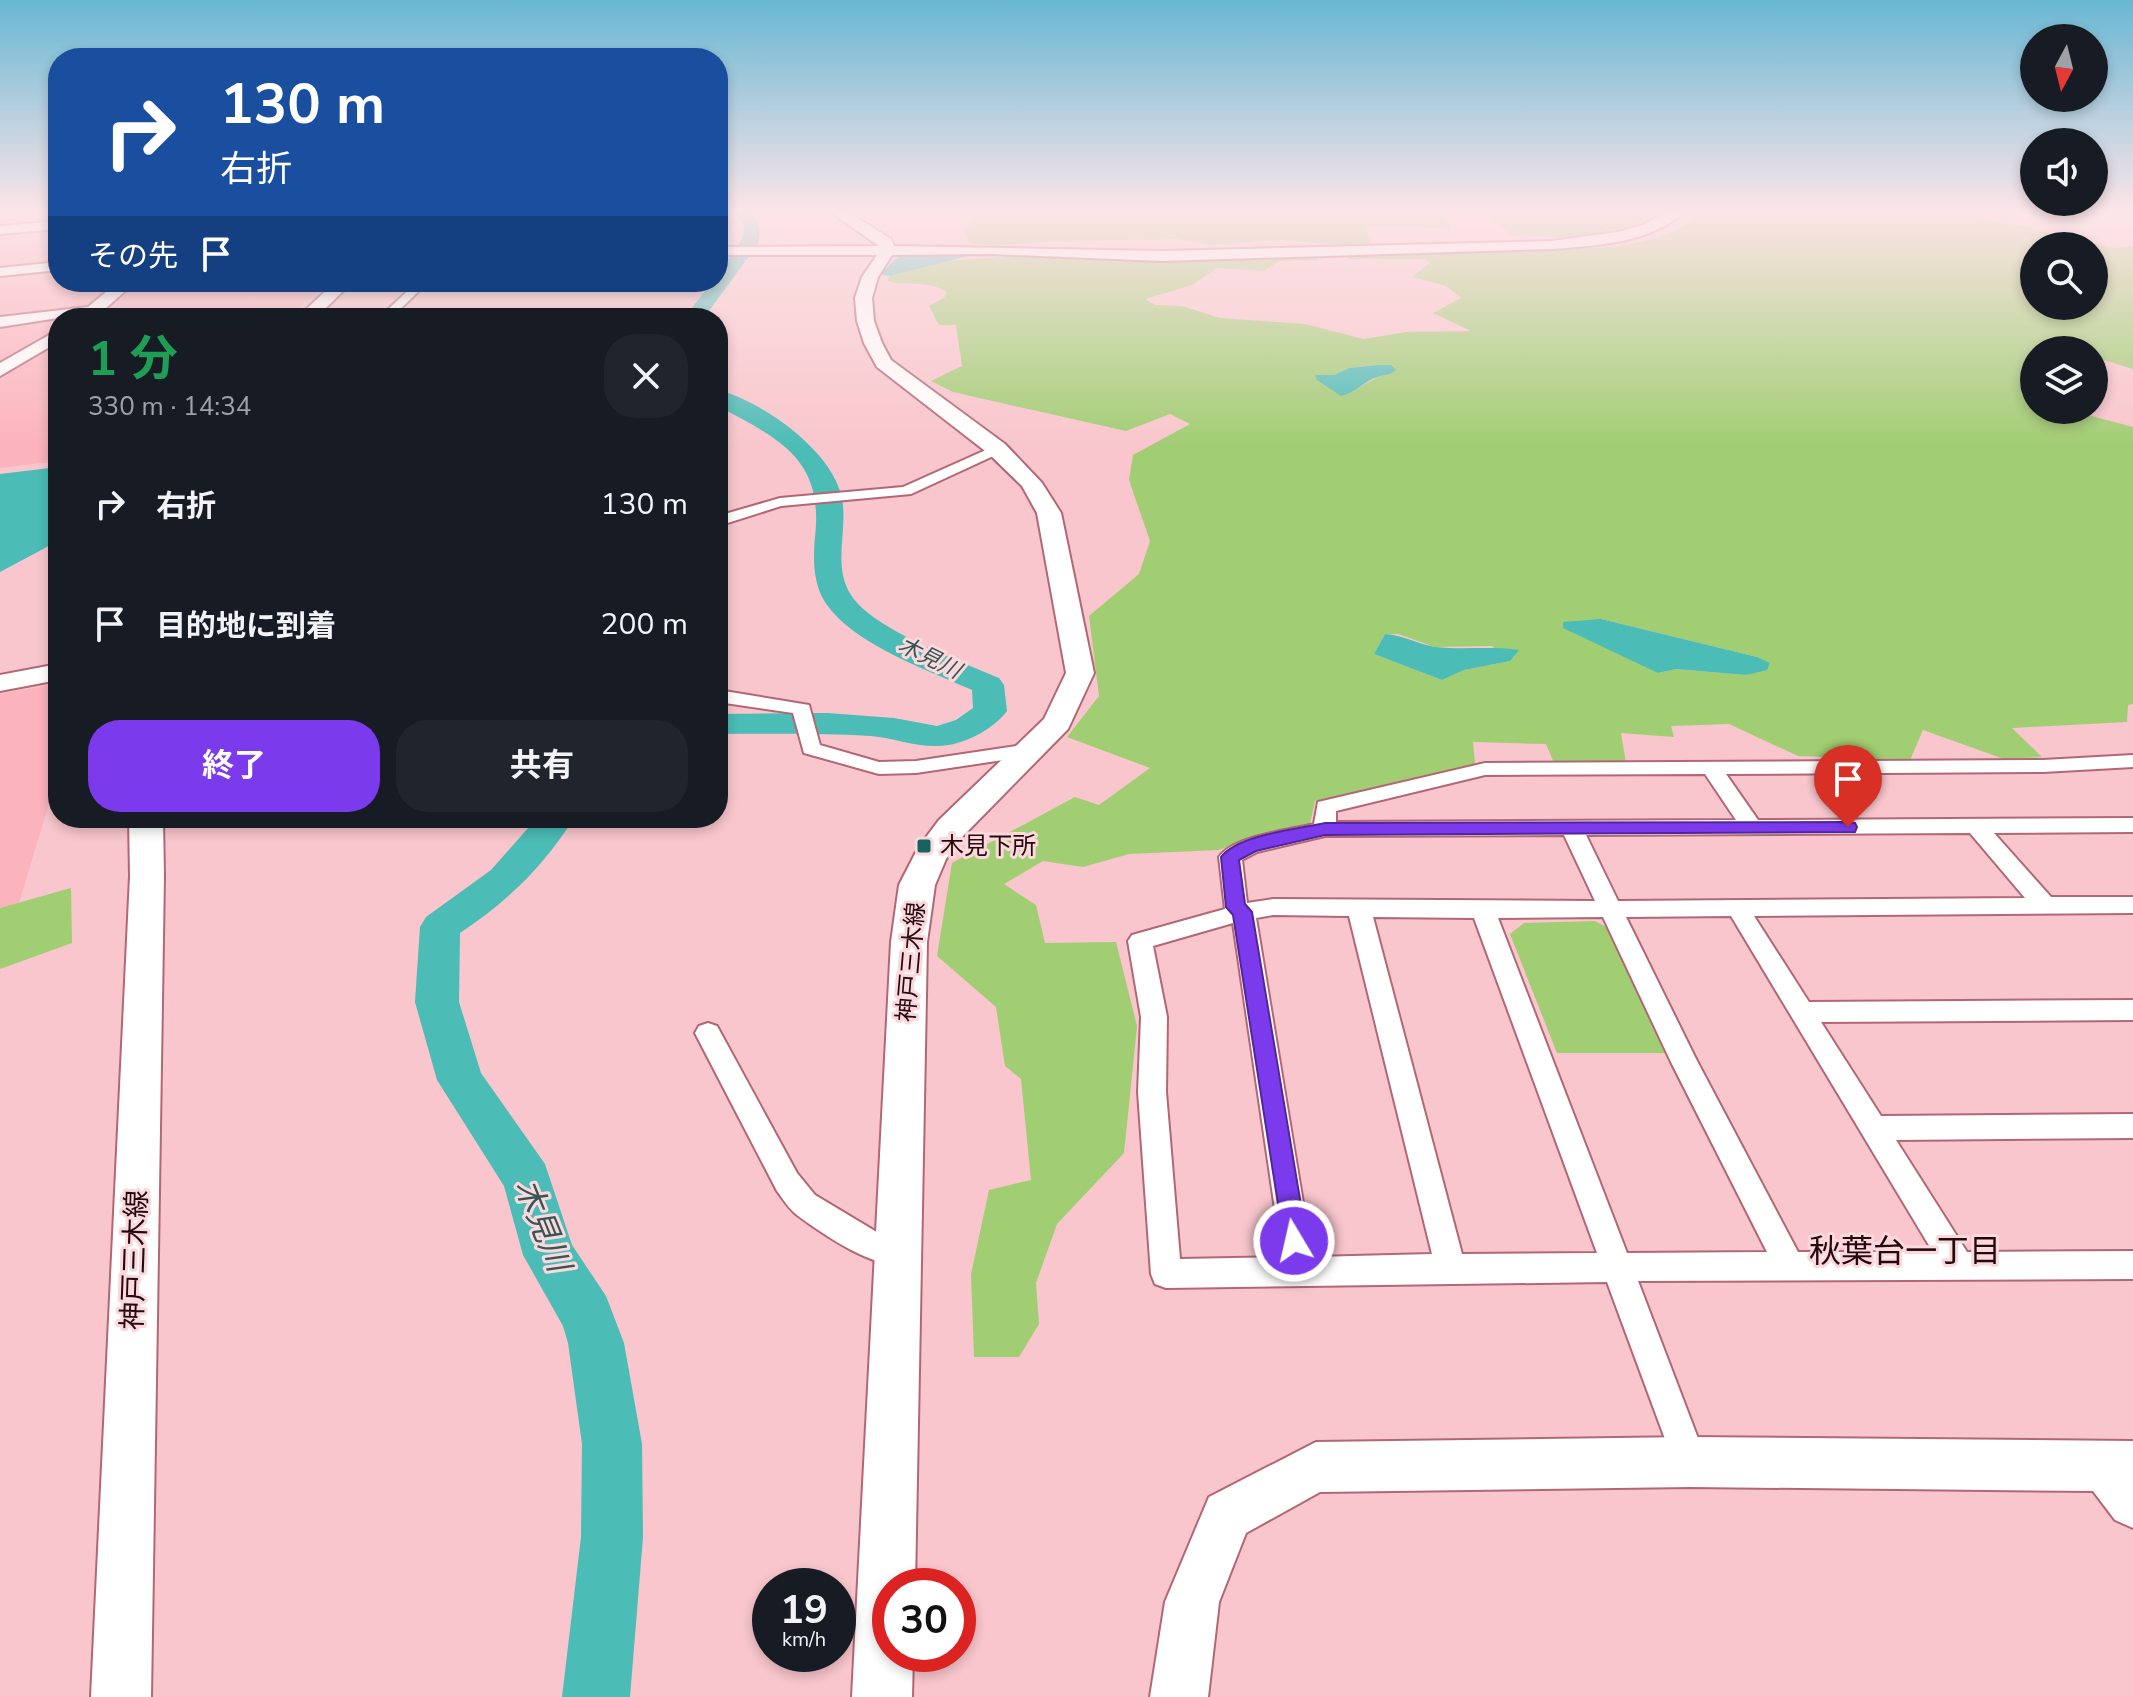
<!DOCTYPE html>
<html lang="ja">
<head>
<meta charset="utf-8">
<style>
	:root { --surface:#171b24; --page:#20242c; --text:#f1f3f6; --muted:#9ea1a6; --accent:#7c3aed }
	body { margin:0; font-family:"Nunito Sans","Noto Sans JP",sans-serif; background:var(--page); color:var(--text); height:100vh; display:flex; flex-direction:column; font-size:30px; white-space:nowrap }
	* { box-sizing:border-box; margin:0 }
	p { font-size:26px; color:var(--muted) }
	.icon { flex:none; width:44px; height:44px; fill:none; stroke:currentColor; stroke-width:2; stroke-linecap:round; stroke-linejoin:round }
	.map { position:relative; flex:1; overflow:hidden }
	.panel { position:absolute; left:48px; top:308px; width:680px; height:520px; display:flex; flex-direction:column; background:var(--surface); border-radius:32px; box-shadow:0 4px 12px #0003 }
	.panel>* { flex:none }
	.hud { position:absolute; left:48px; top:48px; width:680px; height:244px; border-radius:32px; box-shadow:0 4px 12px #0003; background:#1a4fa0; color:#fff; overflow:hidden }
	.needle { width:52px; rotate:187deg }
	.fabs { position:absolute; left:2020px; top:24px; display:grid; gap:16px }
	.fabs a { display:grid; place-items:center; width:88px; height:88px; border-radius:50%; background:var(--surface); box-shadow:0 4px 12px #0003; font-size:40px }
	.speed { position:absolute; left:752px; top:1568px; display:flex; gap:16px; font-size:40px; font-weight:700; text-align:center }
	.speed>* { display:grid; place-content:center; width:104px; height:104px; border-radius:50%; background:var(--surface); box-shadow:0 4px 12px #0003; line-height:1 }
	.speed small { font-size:20px; font-weight:400 }
	.speed .limit { border:12px solid #d22; background:#fff; color:#111 }
	.pin { position:absolute; display:grid; place-items:center; width:68px; height:68px; color:#fff; margin:-82px -34px; border-radius:50% 50% 50% 0; rotate:-45deg; box-shadow:0 0 8px #0007 }
	.pin .icon { rotate:45deg }
	.me { position:absolute; width:88px; margin:-44px; rotate:351deg; stroke-linejoin:round; filter:drop-shadow(0 0 6px #0008) }
	.turn { display:flex; align-items:center; gap:28px; height:168px; padding:0 40px; font-size:36px }
	.turn .icon { width:104px; height:104px; stroke-width:2.5 }
	.turn b { display:block; font-size:56px; line-height:68px }
	.then { display:flex; align-items:center; height:76px; padding:0 40px; background:#0003; gap:16px; font-size:30px }
	.round { display:grid; place-items:center; flex:none; width:84px; height:84px; border-radius:32px; background:var(--page) }
	.head { display:flex; align-items:center; justify-content:space-between; height:136px; padding:0 40px }
	h1 { font-size:48px; font-weight:700; line-height:60px; color:#1e9e55 }
	.action { display:flex; gap:16px; margin-top:auto; padding:16px 40px }
	.action a { flex:1; height:92px; border-radius:32px; background:var(--accent); color:#fff; font-size:32px; font-weight:700; line-height:92px; text-align:center }
	.action a+a { background:var(--page); color:var(--text) }
	ul { padding:0; list-style:none }
	li { display:flex; align-items:center; gap:24px; height:120px; padding:0 40px }
	li div { flex:1 }
	li b { display:block; font-size:30px }
	li em { font-style:normal }
	.map>svg:first-child { display:block }
	.built { fill:#fbb3bc }
	.green { fill:#a1cd73; fill-rule:evenodd }
	.water { fill:#4bbcb6 }
	.lines { fill:none; stroke-linecap:round; stroke-linejoin:round }
	.river { fill:#4bbcb6; fill-rule:evenodd }
	.street-casing { stroke:#b26874; stroke-width:4 }
	.secondary-casing { stroke:#b26874; stroke-width:4 }
	.primary-casing { stroke:#b26874; stroke-width:4 }
	.street { fill:#fff; fill-rule:evenodd }
	.secondary { fill:#fff; fill-rule:evenodd }
	.primary { fill:#fff; fill-rule:evenodd }
	.route { fill:#7c3aed; stroke:#51269a; stroke-width:2 }
	.poi-dot { fill:#166461; stroke:#fad8dc; stroke-width:3 }
	.labels { text-anchor:middle; stroke-width:6; stroke-linejoin:round; paint-order:stroke }
	.far-water-label { font-size:22px; font-style:italic; fill:#345654; stroke:#fad8dc }
	.poi-label { font-size:24px; fill:#25090f; stroke:#fad8dc; text-anchor:start }
	.street-label { font-size:24px; fill:#25090f; stroke:#fad8dc }
	.near-street-label { font-size:28px; fill:#25090f; stroke:#fad8dc }
	.near-water-label { font-size:32px; font-style:italic; fill:#345654; stroke:#fad8dc }
	.near-neighbourhood-label { font-size:32px; fill:#25090f; stroke:#fad8dc }
</style>
</head>
<body>
<div class="map">
<svg width="2133" height="1697" viewBox="0 0 2133 1697">
	<rect width="100%" height="100%" fill="#f8c6cc"/>
	<path class="built" d="M 0,210 L 58,210 L 58,282 L 327,282 L 289,318 L 58,318 L 58,461 L 0,468 Z
		M 55,684 L 58,685 L 58,773 L 19,903 L 0,908 L 0,694 Z"/>
	<path class="green" d="M 949,210 L 1444,210 L 1441,213 L 1451,227 C 1421,230 1396,222 1366,228 L 1372,247 L 1279,240 L 1211,245 L 1178,239 L 1050,241 L 993,246 L 969,243 L 964,231 L 975,217 Z
		M 1481,210 L 1546,210 L 1570,216 L 1600,216 L 1621,210 L 1664,210 L 1653,220 L 1611,233 L 1580,238 L 1511,235 Z
		M 1707,210 L 1928,210 L 2023,226 L 2113,248 L 2133,246 L 2133,369 L 2094,357 L 2094,350 L 2034,350 L 2034,410 L 2069,410 L 2133,427 L 2133,704 L 2128,705 L 2127,722 L 2012,728 L 2042,757 L 2004,759 L 1923,730 L 1910,760 L 1798,756 L 1729,724 L 1671,726 L 1674,737 L 1621,733 L 1626,763 L 1554,763 L 1546,744 L 1473,742 L 1475,764 L 1315,801 L 1310,824 L 1242,841 L 1219,850 L 1129,854 L 1083,867 L 1043,861 L 1004,884 L 1036,905 L 1045,943 L 1116,942 L 1137,1026 L 1124,1153 L 1057,1224 L 1036,1283 L 1039,1324 L 1019,1357 L 974,1357 L 971,1274 L 989,1190 L 1031,1180 L 1021,1079 L 1005,1066 L 996,1007 L 937,956 L 952,863 L 1075,797 L 1099,805 L 1150,768 L 1067,737 L 1099,696 L 1089,616 L 1139,574 L 1150,541 L 1129,480 L 1133,455 L 1190,424 L 1170,414 L 1126,431 L 953,392 L 931,381 L 962,366 L 956,325 L 939,325 L 929,306 L 945,297 L 946,292 C 928,279 908,287 887,281 L 890,276 L 944,261 L 1034,255 L 1086,259 L 1316,257 L 1318,260 L 1279,261 L 1264,271 L 1217,268 L 1192,285 L 1145,299 L 1155,305 L 1182,306 L 1220,318 L 1305,324 L 1364,339 L 1407,332 L 1471,331 L 1433,313 L 1461,298 L 1446,286 L 1412,277 L 1430,263 L 1425,259 L 1348,259 L 1348,256 L 1616,247 C 1650,241 1680,233 1707,210 ZM 2034,246 L 2094,246 L 2094,306 L 2034,306 ZM 1378,365 L 1379,376 L 1353,391 L 1316,375 L 1334,375 L 1349,368 ZM 1601,619 L 1757,657 L 1770,664 L 1746,675 L 1676,669 L 1658,673 ZM 1385,634 L 1398,634 L 1435,647 L 1492,646 L 1510,661 L 1464,670 L 1442,680 L 1374,654 Z
		M 71,888 L 72,943 L 0,969 L 0,908 Z
		M 1595,921 L 1610,929 L 1666,1053 L 1557,1053 L 1510,934 L 1524,923 Z"/>
	<path class="water" d="M 904,254 L 968,254 L 968,256 L 890,276 L 880,275 L 893,261 Z
		M 1378,365 L 1391,365 L 1396,370 C 1389,376 1385,374 1377,377 C 1365,381 1355,393 1341,396 L 1317,380 L 1315,375 L 1334,375 L 1349,368 Z
		M 58,467 L 58,541 L 0,572 L 0,474 Z
		M 1601,619 L 1757,657 L 1770,663 L 1767,670 L 1746,675 L 1676,669 L 1658,673 L 1563,628 L 1563,622 Z
		M 1385,634 C 1403,635 1417,644 1435,647 C 1462,650 1491,646 1519,650 L 1510,661 L 1464,670 L 1442,680 L 1374,654 Z"/>
	<g class="lines">
		<path class="river" d="M 734,210 L 750,210 C 759,222 762,231 757,245 L 704,318 L 684,318 L 712,282 L 718,282 C 718,261 745,250 744,226 Z
			M 718,390 C 762,401 834,452 842,499 C 848,530 832,566 851,595 C 872,629 962,662 999,678 L 1004,685 L 1007,711 C 993,730 961,746 938,746 C 916,747 893,738 871,736 C 820,733 769,734 718,734 L 718,714 L 827,713 L 894,718 L 937,726 L 956,720 L 973,708 L 972,690 C 928,670 852,644 825,602 C 813,583 813,559 815,537 C 824,458 779,439 718,406 Z
			M 537,818 L 574,818 C 544,866 507,902 460,933 L 459,1002 L 481,1073 L 545,1164 L 572,1245 L 606,1296 L 624,1343 L 642,1444 L 643,1537 L 630,1697 L 562,1697 L 581,1537 L 582,1444 L 568,1343 L 563,1326 L 523,1255 L 504,1186 L 437,1080 L 415,1002 L 420,927 L 426,917 L 491,870 Z"/>
		<defs>
			<path id="street" d="M 417,282 L 428,282 L 391,318 L 379,318 Z
				M 997,445 L 1002,446 L 1002,452 L 911,494 L 781,506 L 718,526 L 718,516 L 780,498 L 903,487 Z
				M 718,690 L 809,705 L 820,745 L 879,762 L 916,761 L 1030,744 L 1040,750 L 1030,756 L 916,773 L 879,774 L 804,753 L 793,713 L 718,702 Z
				M 2133,755 L 2133,767 L 2043,772 L 1726,774 L 1758,820 L 2133,818 L 2133,832 L 1994,833 L 2051,897 L 2133,897 L 2133,913 L 1754,916 L 1809,1002 L 2133,1000 L 2133,1020 L 1821,1022 L 1881,1116 L 2133,1114 L 2133,1138 L 1896,1140 L 1967,1252 L 2133,1251 L 2133,1279 L 1638,1281 L 1707,1462 L 1702,1474 L 1690,1479 L 1678,1474 L 1607,1282 L 1166,1288 L 1155,1284 L 1151,1274 L 1138,1092 L 1141,1017 L 1128,941 L 1132,935 L 1225,909 L 1219,857 C 1233,836 1290,830 1314,824 L 1318,802 L 1485,763 L 2043,760 ZM 1705,774 L 1736,820 L 1336,822 L 1336,811 L 1485,775 ZM 1970,833 L 2025,898 L 1618,901 L 1586,835 ZM 1564,835 L 1595,901 L 1273,899 L 1247,903 L 1242,860 L 1257,852 L 1325,836 ZM 1273,915 L 1349,916 L 1432,1254 L 1312,1257 L 1256,918 ZM 1731,916 L 1933,1252 L 1798,1252 L 1696,1059 L 1626,917 ZM 1373,917 L 1474,918 L 1597,1253 L 1462,1254 ZM 1603,917 L 1671,1062 L 1767,1252 L 1627,1253 L 1498,918 ZM 1233,923 L 1282,1257 L 1180,1259 L 1166,1092 L 1167,1017 L 1153,946 Z
				M 708,1023 L 717,1026 L 797,1173 L 815,1195 L 880,1234 L 909,1243 L 913,1253 L 909,1263 C 880,1274 821,1233 797,1215 C 789,1209 783,1199 777,1191 L 695,1033 L 699,1026 Z"/>
			<path id="secondary" d="M 58,221 L 58,229 L 0,234 L 0,226 Z
				M 58,262 L 58,270 L 0,276 L 0,268 Z
				M 118,282 L 135,282 L 95,318 L 58,318 L 0,327 L 0,317 L 88,307 Z
				M 58,330 L 58,342 L 0,376 L 0,363 Z
				M 58,664 L 58,680 L 0,691 L 0,675 Z
				M 1690,1437 L 2133,1441 L 2133,1528 L 2115,1520 L 2093,1491 L 1690,1487 L 1320,1492 L 1246,1533 L 1219,1602 L 1208,1697 L 1150,1697 L 1165,1602 L 1209,1497 L 1316,1442 Z"/>
			<path id="primary" d="M 828,210 L 845,210 L 891,239 L 894,246 L 1162,251 L 1551,241 L 1618,232 L 1645,224 L 1670,210 L 1687,210 C 1652,243 1596,246 1551,249 L 1162,261 L 990,254 L 892,255 L 878,277 L 872,298 L 874,321 L 882,343 L 891,360 L 1005,444 L 1042,483 L 1061,513 L 1094,673 L 1068,729 L 963,836 L 946,859 L 935,885 L 927,942 L 915,1586 L 890,1586 L 890,1654 L 913,1654 L 912,1697 L 852,1697 L 891,942 L 899,885 L 918,848 L 939,820 L 1044,719 L 1066,673 L 1037,513 L 1022,486 L 989,454 L 877,367 L 864,343 L 857,321 L 855,298 L 862,277 L 877,255 L 718,255 L 718,247 L 879,246 Z
				M 335,282 L 352,282 L 316,318 L 297,318 Z
				M 129,818 L 163,818 L 164,876 L 151,1697 L 91,1697 L 130,876 Z"/>
		</defs>
		<use href="#street" class="street-casing"/>
		<use href="#secondary" class="secondary-casing"/>
		<use href="#primary" class="primary-casing"/>
		<use href="#street" class="street"/>
		<use href="#secondary" class="secondary"/>
		<use href="#primary" class="primary"/>
	</g>
	<linearGradient id="sky" x2="0" y2="1"><stop stop-color="#69b7d4"/><stop offset="0.47" stop-color="#fce5e8"/><stop offset="1" stop-color="#fce5e8" stop-opacity="0"/></linearGradient>
	<rect width="2133" height="448" fill="url(#sky)"/>
	<path class="route" d="M 1848,822 L 1855,823 L 1857,827 L 1855,832 L 1325,835 L 1256,851 L 1239,860 L 1245,904 L 1252,912 L 1307,1241 L 1303,1249 L 1294,1252 L 1285,1249 L 1233,915 L 1226,907 L 1221,857 C 1238,835 1297,829 1325,823 Z"/>
	<rect class="poi-dot" x="916" y="838" width="16" height="16" rx="4"/>
	<g class="labels">
		<g class="far-water-label">
			<text transform="translate(930 657) rotate(26)" y="8">木見川</text>
		</g>
		<g class="poi-label">
			<text x="940" y="854">木見下所</text>
		</g>
		<g class="street-label">
			<text transform="translate(911 962) rotate(-85)" y="8">神戸三木線</text>
		</g>
		<g class="near-street-label">
			<text transform="translate(134 1260) rotate(-88)" y="10">神戸三木線</text>
		</g>
		<g class="near-water-label">
			<text transform="translate(543 1225) rotate(68)" y="11">木見川</text>
		</g>
		<g class="near-neighbourhood-label">
			<text x="1905" y="1262">秋葉台一丁目</text>
		</g>
	</g>
</svg>
<div class="fabs">
<a><svg class="needle" viewBox="-14 -14 28 28"><path d="M0-13l5 13h-10z" fill="#e53935"/><path d="M0 13l5-13h-10z" fill="#9ea1a6"/></svg></a>
<a><svg class="icon" aria-label="sound" viewBox="0 0 24 24"><path d="M4 9h4l5-4v14l-5-4H4zM17 9q2 3 0 6"/></svg></a>
<a><svg class="icon" aria-label="search" viewBox="0 0 24 24"><circle cx="10" cy="10" r="6"/><path d="M15 15l6 6"/></svg></a>
<a><svg class="icon" aria-label="layers" viewBox="0 0 24 24"><path d="M12 4l9 5-9 5-9-5zM3 14l9 5 9-5"/></svg></a>
</div>
<div class="speed"><div>19<small>km/h</small></div><div class="limit">30</div></div>
<div class="pin" style="left:1848px;top:827px;background:#d93025"><svg class="icon" aria-label="arrive" viewBox="0 0 24 24"><path d="M6 21V4h12l-3 4 3 4H6"/></svg></div>
<svg class="me" style="left:1294px;top:1241px" viewBox="-20 -20 40 40"><circle r="17" fill="#7c3aed" stroke="#fff" stroke-width="3"/><path d="M0-11L8 9 0 5-8 9z" fill="#fff"/></svg>
<div class="hud">
<div class="turn"><svg class="icon" aria-label="right" viewBox="0 0 24 24"><path d="M7 20v-9h11M14 6l5 5-5 5"/></svg><div><b>130 m</b>右折</div></div>
<div class="then">その先<svg class="icon" aria-label="arrive" viewBox="0 0 24 24"><path d="M6 21V4h12l-3 4 3 4H6"/></svg></div>
</div>
<section class="panel">
<div class="head"><div><h1>1 分</h1><p>330 m · 14:34</p></div><a class="round"><svg class="icon" aria-label="close" viewBox="0 0 24 24"><path d="M6 6l12 12M18 6L6 18"/></svg></a></div>
<ul>
<li><svg class="icon" aria-label="right" viewBox="0 0 24 24"><path d="M7 20v-9h11M14 6l5 5-5 5"/></svg><div><b>右折</b></div><em>130 m</em></li>
<li><svg class="icon" aria-label="arrive" viewBox="0 0 24 24"><path d="M6 21V4h12l-3 4 3 4H6"/></svg><div><b>目的地に到着</b></div><em>200 m</em></li>
</ul>
<div class="action"><a>終了</a><a>共有</a></div>
</section>
</div>
</body>
</html>
